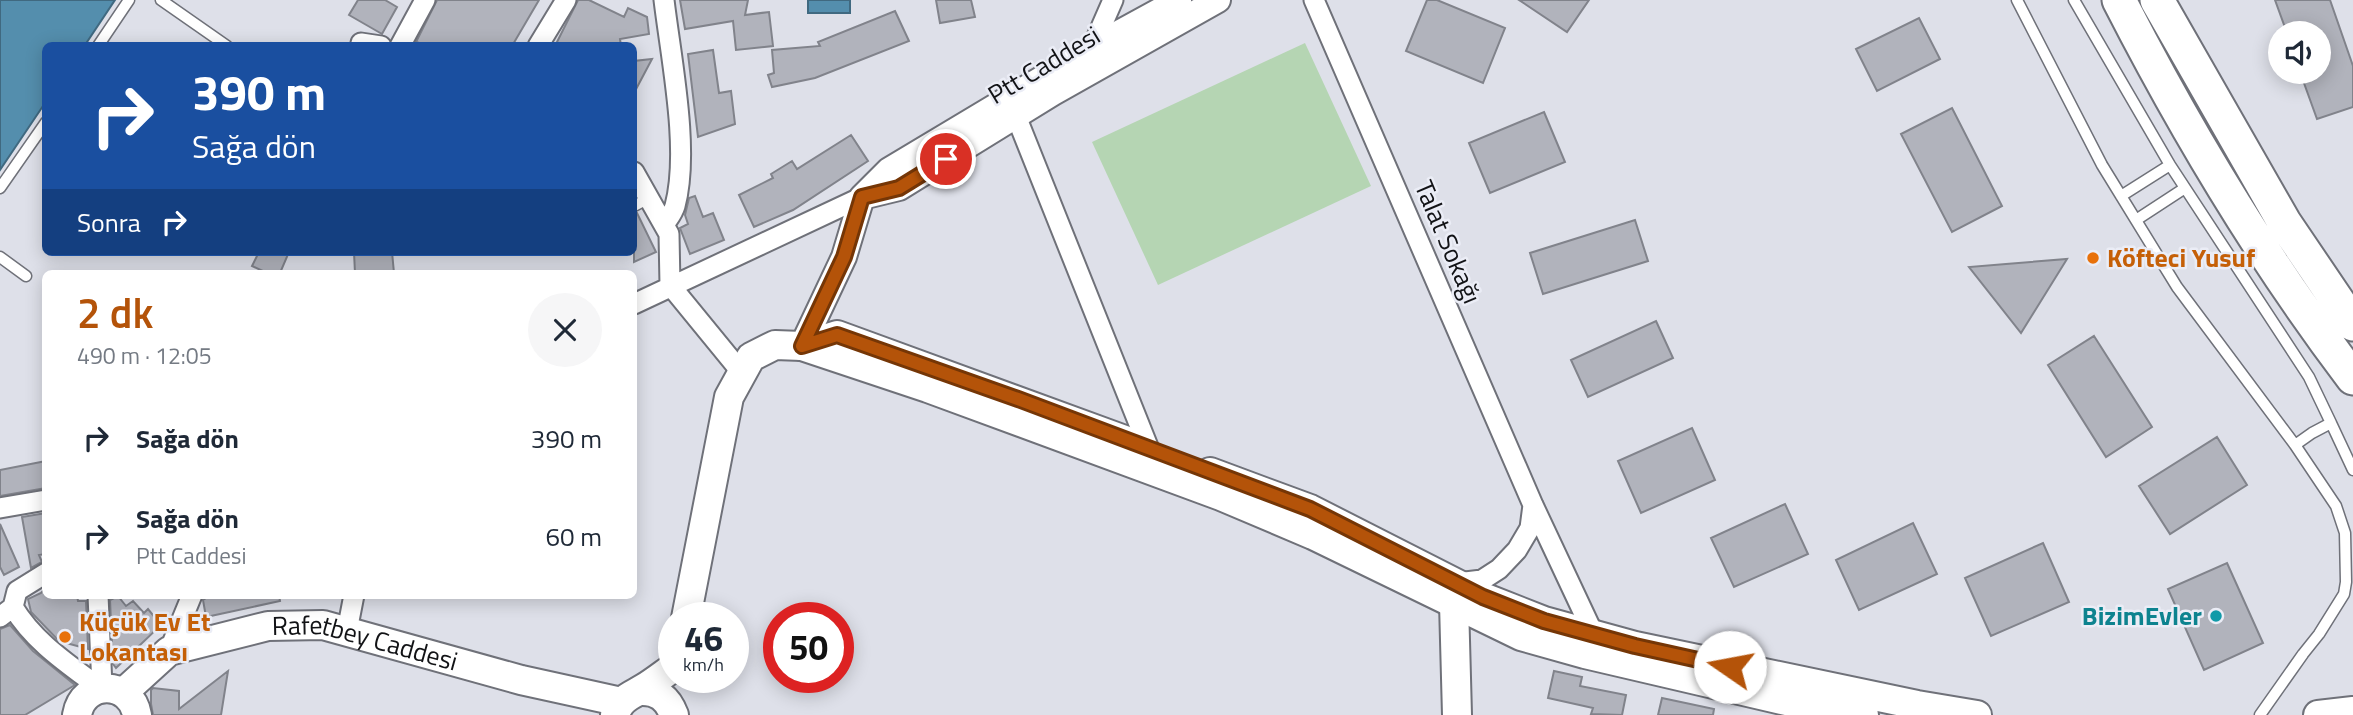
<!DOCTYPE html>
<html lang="tr">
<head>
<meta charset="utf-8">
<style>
	:root { --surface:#fff; --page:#f6f6f7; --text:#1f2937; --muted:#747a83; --accent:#b45309 }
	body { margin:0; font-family:"Titillium Web",sans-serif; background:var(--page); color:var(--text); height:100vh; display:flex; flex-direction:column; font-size:26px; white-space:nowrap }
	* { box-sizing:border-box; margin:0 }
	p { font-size:23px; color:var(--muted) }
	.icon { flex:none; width:38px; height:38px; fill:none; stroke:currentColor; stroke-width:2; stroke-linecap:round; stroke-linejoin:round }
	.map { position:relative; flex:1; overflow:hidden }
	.drawer { position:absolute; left:42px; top:270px; width:595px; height:329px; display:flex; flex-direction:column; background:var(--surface); border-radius:10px; box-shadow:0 4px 18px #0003 }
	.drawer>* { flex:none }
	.hud { position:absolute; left:42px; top:42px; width:595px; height:214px; border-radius:10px; box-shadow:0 4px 18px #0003; background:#1a4fa0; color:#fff; overflow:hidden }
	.controls { position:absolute; left:2268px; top:21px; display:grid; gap:14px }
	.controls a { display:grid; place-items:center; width:63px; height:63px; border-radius:50%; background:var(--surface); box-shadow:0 4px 18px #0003; font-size:35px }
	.speed { position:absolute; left:658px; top:602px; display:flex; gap:14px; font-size:35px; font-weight:700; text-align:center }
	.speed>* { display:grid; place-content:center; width:91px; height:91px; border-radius:50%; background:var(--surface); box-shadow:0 4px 18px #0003; line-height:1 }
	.speed small { font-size:18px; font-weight:400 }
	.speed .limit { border:10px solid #d22; background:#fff; color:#111 }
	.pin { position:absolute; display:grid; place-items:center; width:60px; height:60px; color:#fff; margin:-30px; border:4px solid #fff; border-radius:50%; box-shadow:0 2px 7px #0007 }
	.me { position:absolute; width:77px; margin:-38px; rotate:282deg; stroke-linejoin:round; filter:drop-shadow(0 0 5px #0008) }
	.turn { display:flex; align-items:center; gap:24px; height:147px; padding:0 35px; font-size:32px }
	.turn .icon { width:91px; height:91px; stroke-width:2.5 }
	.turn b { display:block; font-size:49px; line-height:60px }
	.then { display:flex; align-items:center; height:66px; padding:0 35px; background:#0003; gap:14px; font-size:26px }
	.round { display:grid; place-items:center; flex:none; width:74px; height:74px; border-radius:37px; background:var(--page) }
	.overview { display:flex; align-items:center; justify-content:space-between; height:119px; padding:0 35px }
	h1 { font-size:42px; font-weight:600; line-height:52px; color:var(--accent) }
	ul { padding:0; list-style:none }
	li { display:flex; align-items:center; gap:21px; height:98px; padding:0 35px }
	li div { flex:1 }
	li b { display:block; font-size:26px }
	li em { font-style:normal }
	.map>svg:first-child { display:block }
	.green { fill:#b5d5b3 }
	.water { fill:#548ead; stroke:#406980; stroke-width:2 }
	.building { fill:#b1b3bc; stroke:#81838b; stroke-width:2 }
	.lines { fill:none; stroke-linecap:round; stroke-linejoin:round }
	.service-casing { stroke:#6f7179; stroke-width:13 }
	.minor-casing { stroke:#6f7179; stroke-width:23 }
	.tertiary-casing { stroke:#6f7179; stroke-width:28 }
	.secondary-casing { stroke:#6f7179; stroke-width:32 }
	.trunk-casing { stroke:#6f7179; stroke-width:37 }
	.service { stroke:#fff; stroke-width:10 }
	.minor { stroke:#fff; stroke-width:19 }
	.tertiary { stroke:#fff; stroke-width:24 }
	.secondary { stroke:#fff; stroke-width:28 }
	.trunk { stroke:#fff; stroke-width:33 }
	.route-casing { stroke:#753606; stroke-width:18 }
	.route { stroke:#b45309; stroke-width:12 }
	.food-dot { fill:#e8710a; stroke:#ebedf6; stroke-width:2.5 }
	.culture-dot { fill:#0f9aa8; stroke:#ebedf6; stroke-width:2.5 }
	.labels { text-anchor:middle; stroke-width:5; stroke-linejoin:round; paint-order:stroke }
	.street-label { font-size:26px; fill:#121316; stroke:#ebedf6 }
	.food-label { font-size:26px; font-weight:bold; fill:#c56008; stroke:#ebedf6; text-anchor:start }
	.culture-label { font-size:26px; font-weight:bold; fill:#0d838f; stroke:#ebedf6; text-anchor:end }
</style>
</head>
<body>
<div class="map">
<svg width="2353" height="715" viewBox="0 0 2353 715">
	<rect width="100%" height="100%" fill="#dee0e9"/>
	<path class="green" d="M 1305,43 L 1371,186 L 1158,285 L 1092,142 Z"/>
	<path class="water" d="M 0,0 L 115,0 L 85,45 L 46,46 L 45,103 L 0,170 Z
		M 808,0 L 850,0 L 850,13 L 808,13 Z"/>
	<path class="building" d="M 358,0 L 385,0 L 397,7 L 382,34 L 349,15 Z
		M 437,0 L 539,0 L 512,46 L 429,46 L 416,42 Z
		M 578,0 L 589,0 L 624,17 L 628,8 L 647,17 L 649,34 L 620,39 L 621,46 L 555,46 Z
		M 680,0 L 748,0 L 745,15 L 769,12 L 773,46 L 736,50 L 733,21 L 685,29 Z
		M 936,0 L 971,0 L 975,17 L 940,23 Z
		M 1427,0 L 1437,0 L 1505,28 L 1483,83 L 1406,51 Z
		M 1519,0 L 1589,0 L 1567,32 Z
		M 2275,0 L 2330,0 L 2353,66 L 2353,107 L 2317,119 L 2300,72 L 2319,72 L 2319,33 L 2287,33 Z
		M 895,11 L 909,41 L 815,78 L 772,87 L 768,75 L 774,73 L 772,50 L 820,46 L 818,42 Z
		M 1919,18 L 1940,59 L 1877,91 L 1856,49 Z
		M 713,50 L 719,93 L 731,91 L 735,124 L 698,137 L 688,54 Z
		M 652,59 L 634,93 L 634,61 Z
		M 1952,108 L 2002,206 L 1952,232 L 1901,134 Z
		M 1544,112 L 1565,162 L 1490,193 L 1469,143 Z
		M 851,135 L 868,161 L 793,210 L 754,227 L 739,195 L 773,178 L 771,174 L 792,161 L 797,169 Z
		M 695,196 L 703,217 L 713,213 L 724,240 L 690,254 L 680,228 L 688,224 L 685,215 L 689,198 Z
		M 634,213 L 637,213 L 656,252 L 634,262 Z
		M 1635,220 L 1648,261 L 1543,294 L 1530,253 Z
		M 259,252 L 289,252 L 280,273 L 267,273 L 252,266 Z
		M 354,252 L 392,252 L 394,273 L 355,273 Z
		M 2067,259 L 2021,333 L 1969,267 L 2006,264 Z
		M 1656,321 L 1673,358 L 1588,397 L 1571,360 Z
		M 2094,336 L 2152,427 L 2106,457 L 2048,365 Z
		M 1692,428 L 1715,480 L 1641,513 L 1618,461 Z
		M 2217,437 L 2247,485 L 2170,534 L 2139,486 Z
		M 46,461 L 46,488 L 0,496 L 0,470 Z
		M 1785,504 L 1808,554 L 1734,587 L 1711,538 Z
		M 46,513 L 46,554 L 39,555 L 42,562 L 31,568 L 22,517 Z
		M 1913,523 L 1937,574 L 1859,610 L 1836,560 Z
		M 0,524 L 19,567 L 4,575 L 0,567 Z
		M 2043,543 L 2069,602 L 1991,636 L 1965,578 Z
		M 2227,563 L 2263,643 L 2204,670 L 2168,589 Z
		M 46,588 L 46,595 L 77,595 L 78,601 L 86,601 L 88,649 L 59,641 L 31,612 L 28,599 L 41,593 Z
		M 211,595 L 279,595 L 280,601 L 206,617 L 203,600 Z
		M 118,596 L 126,606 L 133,601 L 144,613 L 148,609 L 161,625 L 116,668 L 113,664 L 110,600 Z
		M 10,625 L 33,651 L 75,685 L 25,715 L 0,715 L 0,629 Z
		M 228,671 L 221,715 L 153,715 L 151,704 L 151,690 L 153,688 L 179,691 L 179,709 Z
		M 1554,671 L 1582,677 L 1580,686 L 1626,695 L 1622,715 L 1591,714 L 1593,708 L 1548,698 Z
		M 1662,698 L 1714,709 L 1713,715 L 1658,715 Z"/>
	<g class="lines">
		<defs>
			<path id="service" d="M 161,0 L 227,46
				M 2017,0 L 2102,165 L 2177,287 L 2295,445
				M 2074,0 L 2170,165 L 2309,377 L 2331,423 L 2312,433 L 2295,445 L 2336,506 L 2345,533 L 2346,582 L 2344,594 L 2319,634 L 2303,654 L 2260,715
				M 98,46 L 129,0
				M 0,188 L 46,122
				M 2121,196 L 2170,165
				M 634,206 L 649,198
				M 2136,220 L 2185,188
				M 0,257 L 26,276
				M 2331,423 L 2353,470"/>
			<path id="minor" d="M 664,0 C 671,59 690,150 675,206 C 673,213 668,219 664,225
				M 1314,0 L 1533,505 L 1594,635
				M 361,43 L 381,46
				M 400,46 L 425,0
				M 538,46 L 566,0
				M 1092,48 L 1113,0
				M 1016,116 L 1149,449
				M 634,172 L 669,234 L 670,285 L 742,373
				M 634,304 L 862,197
				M 0,508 L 46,500
				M 1457,583 L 1482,580 L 1499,569 L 1517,550 L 1530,528 L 1533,505
				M 98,595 L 102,687
				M 13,607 C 34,642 68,664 100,688
				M 0,617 L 13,607 L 17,591 L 46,573
				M 347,631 L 354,595
				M 169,651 L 192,595"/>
			<path id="tertiary" d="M 1179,0 L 1113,36 L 889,170 L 862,197 L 899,188 L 1053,93 L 1218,0
				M 802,346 L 844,257 L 862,197"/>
			<g id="secondary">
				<path d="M 802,346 L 837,335 L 1130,442"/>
				<path d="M 1210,472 L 1310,509 L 1483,597 L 1544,621 L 1635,646 L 1917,705 L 1977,715"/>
				<path d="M 1456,589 L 1454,603 L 1457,715"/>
				<path d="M 686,618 L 729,397 L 751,357 L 775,345 L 802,346 L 928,388 L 1221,496 L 1313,535 L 1521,636 L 1585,654 L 1795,703 L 1864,715"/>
				<path d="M 640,691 C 658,690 668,699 674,715"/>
				<path id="s1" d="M 124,692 L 169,651 L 268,626 L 323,625 L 521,680 L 621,702"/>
				<path d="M 77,715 C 83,679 131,680 137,715"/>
				<path d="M 615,715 C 620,698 631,696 644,688 C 654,682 664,674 674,667"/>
				<path d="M 2318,715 L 2353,711"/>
			</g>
			<path id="trunk" d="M 2119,0 C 2185,129 2265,262 2353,378
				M 2157,0 L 2284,222 L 2353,324"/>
		</defs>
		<use href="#service" class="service-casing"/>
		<use href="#minor" class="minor-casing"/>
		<use href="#tertiary" class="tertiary-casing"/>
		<use href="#secondary" class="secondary-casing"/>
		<use href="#trunk" class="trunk-casing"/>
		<use href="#service" class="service"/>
		<use href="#minor" class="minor"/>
		<use href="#tertiary" class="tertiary"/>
		<use href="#secondary" class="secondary"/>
		<use href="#trunk" class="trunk"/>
	</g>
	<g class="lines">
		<defs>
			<path id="route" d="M 946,159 L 899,188 L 862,197 L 844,257 L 802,346 L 837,335 L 1018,399 L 1310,509 L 1483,597 L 1544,621 L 1635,646 L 1730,667"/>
		</defs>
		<use href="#route" class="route-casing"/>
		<use href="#route" class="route"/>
	</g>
	<g class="food-dot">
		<circle cx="2093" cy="258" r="7"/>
		<circle cx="65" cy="637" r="7"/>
	</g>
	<circle class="culture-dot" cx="2216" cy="616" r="7"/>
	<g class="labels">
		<g class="street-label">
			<text transform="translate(1044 65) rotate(-31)" y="9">Ptt Caddesi</text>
			<text transform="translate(1448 242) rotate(67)" y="9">Talat Sokağı</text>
			<text dy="9" stroke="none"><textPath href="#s1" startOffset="262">Rafetbey Caddesi</textPath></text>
		</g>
		<g class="food-label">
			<text x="2107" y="267">Köfteci Yusuf</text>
			<text x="79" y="631">Küçük Ev Et<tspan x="79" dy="30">Lokantası</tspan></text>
		</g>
		<g class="culture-label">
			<text x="2202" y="625">BizimEvler</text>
		</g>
	</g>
</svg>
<div class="controls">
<a><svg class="icon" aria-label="sound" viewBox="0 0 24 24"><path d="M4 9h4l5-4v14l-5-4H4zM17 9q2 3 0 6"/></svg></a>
</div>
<div class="speed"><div>46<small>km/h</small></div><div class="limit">50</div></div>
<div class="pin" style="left:946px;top:159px;background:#d93025"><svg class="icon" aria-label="arrive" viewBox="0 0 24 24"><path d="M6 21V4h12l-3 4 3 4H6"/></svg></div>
<svg class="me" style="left:1730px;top:667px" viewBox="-20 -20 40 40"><circle r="19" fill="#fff"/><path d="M0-13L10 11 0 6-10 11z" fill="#b45309"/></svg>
<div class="hud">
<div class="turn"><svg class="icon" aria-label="right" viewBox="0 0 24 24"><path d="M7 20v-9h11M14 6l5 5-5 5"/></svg><div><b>390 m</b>Sağa dön</div></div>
<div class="then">Sonra<svg class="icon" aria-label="right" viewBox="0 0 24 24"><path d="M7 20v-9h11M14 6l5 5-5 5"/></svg></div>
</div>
<section class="drawer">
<div class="overview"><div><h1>2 dk</h1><p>490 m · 12:05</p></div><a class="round"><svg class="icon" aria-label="close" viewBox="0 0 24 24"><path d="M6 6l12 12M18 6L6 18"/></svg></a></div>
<ul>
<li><svg class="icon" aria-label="right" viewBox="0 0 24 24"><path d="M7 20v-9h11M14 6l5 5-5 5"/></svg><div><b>Sağa dön</b></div><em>390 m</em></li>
<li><svg class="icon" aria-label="right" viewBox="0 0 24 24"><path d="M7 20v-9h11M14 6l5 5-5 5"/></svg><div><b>Sağa dön</b><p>Ptt Caddesi</p></div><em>60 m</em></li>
</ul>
</section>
</div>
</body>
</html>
